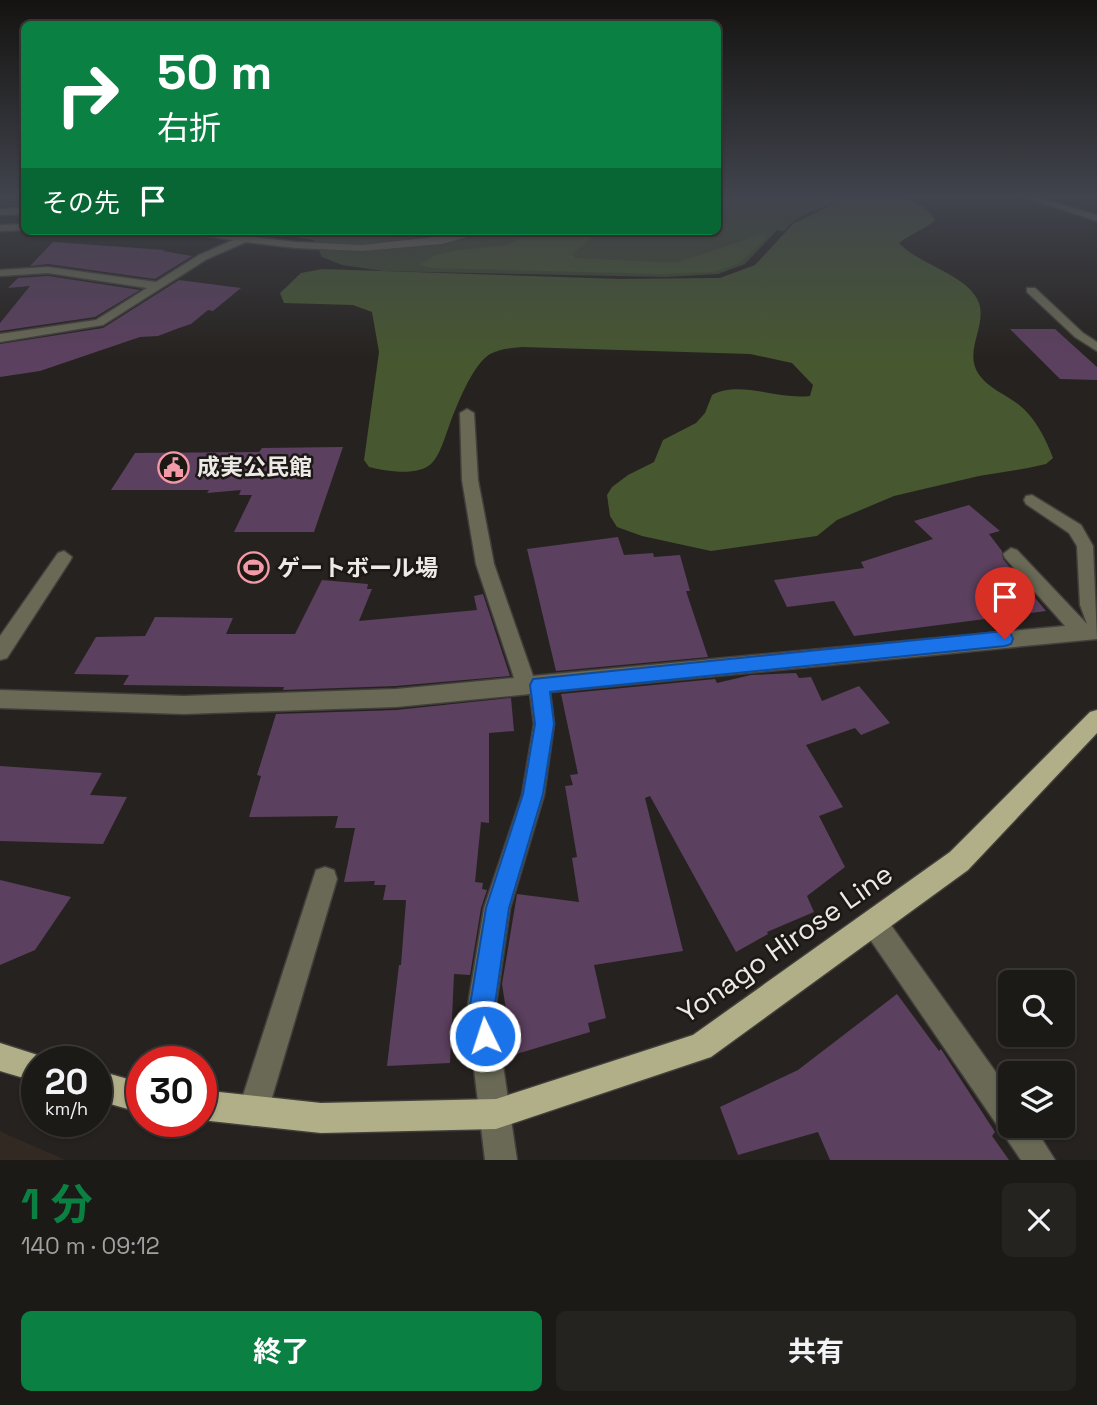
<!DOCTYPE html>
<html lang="ja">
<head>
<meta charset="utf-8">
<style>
	:root { --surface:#1c1a17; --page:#252320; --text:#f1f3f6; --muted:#a0a1a1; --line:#3a3836; --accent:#0b8043 }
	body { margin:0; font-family:"Space Grotesk","Noto Sans JP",sans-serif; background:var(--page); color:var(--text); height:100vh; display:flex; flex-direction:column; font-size:26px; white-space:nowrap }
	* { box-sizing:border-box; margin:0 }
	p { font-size:23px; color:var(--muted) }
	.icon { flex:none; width:38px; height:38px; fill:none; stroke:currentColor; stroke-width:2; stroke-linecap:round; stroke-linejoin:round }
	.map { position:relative; height:1160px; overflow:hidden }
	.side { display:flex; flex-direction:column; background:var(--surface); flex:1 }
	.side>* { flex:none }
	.banner { position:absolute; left:21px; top:21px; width:700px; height:214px; border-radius:10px; box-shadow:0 2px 5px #0004,0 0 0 2px var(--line); background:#0b8043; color:#fff; overflow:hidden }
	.buttons { position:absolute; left:998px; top:970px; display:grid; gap:14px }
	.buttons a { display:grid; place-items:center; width:77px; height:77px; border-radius:10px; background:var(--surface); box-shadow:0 2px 5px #0004,0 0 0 2px var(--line); font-size:35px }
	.speed { position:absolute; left:21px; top:1046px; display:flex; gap:14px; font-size:35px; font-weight:700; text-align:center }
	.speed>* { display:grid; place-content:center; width:91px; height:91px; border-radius:50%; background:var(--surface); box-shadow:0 2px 5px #0004,0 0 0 2px var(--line); line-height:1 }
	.speed small { font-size:18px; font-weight:400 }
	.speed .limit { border:10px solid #d22; background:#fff; color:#111 }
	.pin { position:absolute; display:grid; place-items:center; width:60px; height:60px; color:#fff; margin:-72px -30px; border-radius:50% 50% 50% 0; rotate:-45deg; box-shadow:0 0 7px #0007 }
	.pin .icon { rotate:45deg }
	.me { position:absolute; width:77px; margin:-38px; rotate:356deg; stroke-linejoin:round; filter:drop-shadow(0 0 5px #0008) }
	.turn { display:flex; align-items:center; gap:24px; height:147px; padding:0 21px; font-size:32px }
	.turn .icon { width:91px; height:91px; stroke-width:2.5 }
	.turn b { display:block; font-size:49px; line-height:60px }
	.then { display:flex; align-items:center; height:66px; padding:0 21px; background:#0003; gap:14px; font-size:26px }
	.round { display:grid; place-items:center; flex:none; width:74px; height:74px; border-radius:10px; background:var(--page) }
	.headline { display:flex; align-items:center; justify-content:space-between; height:119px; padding:0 21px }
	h1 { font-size:42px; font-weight:700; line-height:52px; color:var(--accent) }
	.action { display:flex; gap:14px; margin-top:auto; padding:14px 21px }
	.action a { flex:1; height:80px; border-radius:10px; background:var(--accent); color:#fff; font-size:28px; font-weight:700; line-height:80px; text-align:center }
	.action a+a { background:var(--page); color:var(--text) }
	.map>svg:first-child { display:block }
	.built { fill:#322a22 }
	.green { fill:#3e492f }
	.forest { fill:#475730 }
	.building { fill:#5c405f }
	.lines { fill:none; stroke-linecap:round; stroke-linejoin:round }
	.minor-casing { stroke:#423e3b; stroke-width:3 }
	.major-casing { stroke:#423e3b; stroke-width:3 }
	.minor { fill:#696956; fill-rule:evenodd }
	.major { fill:#b1af88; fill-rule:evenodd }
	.route { fill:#1a73e8; stroke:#114b97; stroke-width:2 }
	.labels { text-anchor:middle; stroke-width:5; stroke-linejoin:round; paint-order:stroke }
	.poi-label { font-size:23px; font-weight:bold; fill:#ece9e7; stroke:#1c1915; text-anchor:start }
	.near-street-label { font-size:28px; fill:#ece9e7; stroke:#1c1915 }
</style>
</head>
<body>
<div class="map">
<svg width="1097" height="1160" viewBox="0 0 1097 1160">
	<rect width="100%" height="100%" fill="#26221f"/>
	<path class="built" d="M 0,1131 L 8,1135 L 66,1160 L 0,1160 Z"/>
	<path class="green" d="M 718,196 L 864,196 C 840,201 798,211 784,231 L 777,230 L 745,264 L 718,274 L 666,277 L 383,271 L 342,265 L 322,257 L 314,240 L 256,231 L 718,231 Z"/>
	<path class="forest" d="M 874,196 C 894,196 925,200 935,220 C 925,229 910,234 899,243 C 919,265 969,275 979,303 C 987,328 962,352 980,376 C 989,388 1006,395 1018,404 C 1035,417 1046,439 1053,458 L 1046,464 L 1028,468 L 979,476 L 894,496 L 837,520 L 817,536 L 711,551 L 642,536 L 617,527 L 610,516 L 607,495 L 612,487 L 628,475 L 654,462 L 663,440 L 696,423 L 705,413 L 712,395 C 740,380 778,400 810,396 L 813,385 L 792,363 L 750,354 L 522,347 C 510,348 500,349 490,354 C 472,365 455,409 448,429 C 444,440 440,454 432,463 C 418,477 386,471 369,467 L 364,460 L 379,352 L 372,312 L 353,305 L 284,303 L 280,293 L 301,273 L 322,269 L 620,279 L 720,278 L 755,265 L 793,224 L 835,203 Z
		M 547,231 L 599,231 L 572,254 L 575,258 L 676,263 L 763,234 L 766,239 L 738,264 L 713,272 L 662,274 L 431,268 L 419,265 L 434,256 L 457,250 L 509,245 L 522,237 Z"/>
	<path class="building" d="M 53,242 L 165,250 L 163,251 L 192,256 L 155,279 L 48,264 L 30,266 Z
		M 48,276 L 140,290 L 95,317 L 0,331 L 0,323 L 30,286 L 8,288 L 18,278 Z
		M 179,280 L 241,288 L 213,311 L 208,310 L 191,324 L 179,328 L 158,336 L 140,337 L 40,371 L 0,377 L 0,344 L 103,328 Z
		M 1010,329 L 1055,329 L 1097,367 L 1097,380 L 1060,379 Z
		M 343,447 L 314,532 L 234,532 L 252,495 L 239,495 L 241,490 L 207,493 L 209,490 L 111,490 L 135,453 L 259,452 L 262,448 Z
		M 969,505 L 1000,531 L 989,534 L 1002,551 L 1003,559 L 1046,611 L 854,636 L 834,601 L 787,607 L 774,580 L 864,568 L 861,562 L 933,539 L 914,521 Z
		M 618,537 L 624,555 L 653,553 L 654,557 L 680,555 L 690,591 L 686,591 L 708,657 L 556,671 L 527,549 Z
		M 322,580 L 368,584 L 367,589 L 372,589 L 359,621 L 477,610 L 474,596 L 483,594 L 510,676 L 396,686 L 283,690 L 284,687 L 123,685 L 129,675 L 74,674 L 96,637 L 145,636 L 155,617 L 233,618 L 226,634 L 295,634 Z
		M 796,673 L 799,678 L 811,677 L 822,701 L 859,686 L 890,723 L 861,735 L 855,728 L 806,745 L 843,807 L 819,816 L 845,867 L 807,896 L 814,912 L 767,932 L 768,934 L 736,952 L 650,796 L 645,798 L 683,951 L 594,965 L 606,1018 L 588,1023 L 590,1032 L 513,1055 L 502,984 L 517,894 L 579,902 L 572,858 L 577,857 L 565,786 L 573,785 L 570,775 L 578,774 L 561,694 L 715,679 L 717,683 L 751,675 Z
		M 511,698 L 514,731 L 489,733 L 489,823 L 481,822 L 475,882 L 483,883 L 482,889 L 487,890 L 481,908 L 470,975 L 454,974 L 450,1063 L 387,1066 L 399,965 L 401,965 L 406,900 L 383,900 L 386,885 L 374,885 L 375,881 L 344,882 L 355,828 L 335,828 L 338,816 L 249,817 L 261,776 L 257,775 L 276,714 L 396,710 Z
		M 0,766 L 102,773 L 90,795 L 127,797 L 103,844 L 0,841 Z
		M 0,880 L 71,897 L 35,950 L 0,965 Z
		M 897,994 L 939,1051 L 941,1049 L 995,1132 L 992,1136 L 1009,1160 L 830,1160 L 818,1132 L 738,1155 L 720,1107 L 798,1070 Z"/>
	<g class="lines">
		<defs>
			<path id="minor" d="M 1020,196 L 1033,196 L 1097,215 L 1097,221 Z
				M 24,208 L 24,214 L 0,215 L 0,209 Z
				M 24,224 L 24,230 L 0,231 L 0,225 Z
				M 175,231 L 203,231 L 296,242 L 362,245 L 489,231 L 442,244 L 362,251 L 296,248 L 246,242 L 207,259 L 103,325 L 0,342 L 0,334 L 96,320 L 147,288 L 48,273 L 0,276 L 0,270 L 48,267 L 156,282 L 199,255 L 233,240 Z
				M 1027,288 L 1035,288 L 1083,333 L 1097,342 L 1097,351 L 1075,337 L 1027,292 Z
				M 467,409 L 474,413 L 478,480 L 494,564 L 533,676 L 1065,626 L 1005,558 L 1003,554 L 1011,548 L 1017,550 L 1087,624 L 1080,605 L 1077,546 L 1069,533 L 1026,504 L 1024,500 L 1026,496 L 1032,495 L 1081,525 L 1093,546 L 1097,639 L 550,692 L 554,724 L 544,795 L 510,908 L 495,1011 L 517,1160 L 485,1160 L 467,1011 L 484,908 L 522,795 L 534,724 L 530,694 L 396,707 L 184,714 L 0,708 L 0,690 L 184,696 L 396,689 L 514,678 L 476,564 L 462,480 L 460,413 Z
				M 64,551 L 72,557 L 70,561 L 7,658 L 0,660 L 0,636 L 58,553 Z
				M 325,867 L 334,870 L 337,879 L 268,1111 L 264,1122 L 253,1126 L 242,1122 L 238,1111 L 313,879 L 316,870 Z
				M 874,910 L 883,914 L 1010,1092 L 1010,1125 L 1033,1125 L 1055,1160 L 1021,1160 L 865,932 L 861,923 L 865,914 Z"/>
			<path id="major" d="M 1097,710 L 1097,733 L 968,870 L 711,1057 L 496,1129 L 321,1133 L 201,1120 L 201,1090 L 321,1103 L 496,1099 L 693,1035 L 950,852 L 1090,712 Z
				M 0,1043 L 47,1058 L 49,1062 L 37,1062 L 37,1082 L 0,1071 Z
				M 96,1070 L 142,1083 L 142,1113 L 96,1100 Z"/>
		</defs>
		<use href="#minor" class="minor-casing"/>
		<use href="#major" class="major-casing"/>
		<use href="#minor" class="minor"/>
		<use href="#major" class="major"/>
	</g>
	<linearGradient id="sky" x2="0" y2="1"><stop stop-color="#151311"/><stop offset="0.55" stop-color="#41444d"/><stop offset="1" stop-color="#41444d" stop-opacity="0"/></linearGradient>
	<rect width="1097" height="358" fill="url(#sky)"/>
	<path class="route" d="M 1005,631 L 1011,634 L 1013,639 L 1011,644 L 1005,646 L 550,692 L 554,724 L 543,794 L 509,908 L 494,1011 L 498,1036 L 494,1045 L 485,1049 L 476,1045 L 469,1011 L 486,908 L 523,794 L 535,724 L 530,685 L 533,679 Z"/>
	<defs>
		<symbol id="civic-ring" viewBox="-11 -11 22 22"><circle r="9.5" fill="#1c1915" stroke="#f39aa8" stroke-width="1.5"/><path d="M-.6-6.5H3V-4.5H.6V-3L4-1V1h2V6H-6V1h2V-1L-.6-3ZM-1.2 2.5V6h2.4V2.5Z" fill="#f39aa8"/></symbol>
		<symbol id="stadium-ring" viewBox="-11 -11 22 22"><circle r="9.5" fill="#1c1915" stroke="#f39aa8" stroke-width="1.5"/><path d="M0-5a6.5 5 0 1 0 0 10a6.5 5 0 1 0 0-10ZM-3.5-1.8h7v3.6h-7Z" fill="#f39aa8"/></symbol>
	</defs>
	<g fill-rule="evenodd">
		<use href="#civic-ring" x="156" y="450" width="35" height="35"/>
		<use href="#stadium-ring" x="236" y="550" width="35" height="35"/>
	</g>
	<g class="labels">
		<g class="poi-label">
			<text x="197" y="475">成実公民館</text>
			<text x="277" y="576">ゲートボール場</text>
		</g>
		<g class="near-street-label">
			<text transform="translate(785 943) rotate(-35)" y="10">Yonago Hirose Line</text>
		</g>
	</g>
</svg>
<div class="buttons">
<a><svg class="icon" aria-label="search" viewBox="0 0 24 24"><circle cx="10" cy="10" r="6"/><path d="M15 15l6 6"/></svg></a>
<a><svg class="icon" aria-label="layers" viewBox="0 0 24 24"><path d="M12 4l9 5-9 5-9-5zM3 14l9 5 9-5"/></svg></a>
</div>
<div class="speed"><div>20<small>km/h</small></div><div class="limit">30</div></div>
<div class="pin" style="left:1005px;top:639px;background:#d93025"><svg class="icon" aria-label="arrive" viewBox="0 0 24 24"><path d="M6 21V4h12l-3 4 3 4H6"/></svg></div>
<svg class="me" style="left:485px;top:1036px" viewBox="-20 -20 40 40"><circle r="17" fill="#1a73e8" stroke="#fff" stroke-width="3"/><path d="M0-11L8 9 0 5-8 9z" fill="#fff"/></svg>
<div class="banner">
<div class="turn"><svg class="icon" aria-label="right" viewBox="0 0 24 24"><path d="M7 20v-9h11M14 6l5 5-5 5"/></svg><div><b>50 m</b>右折</div></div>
<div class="then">その先<svg class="icon" aria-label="arrive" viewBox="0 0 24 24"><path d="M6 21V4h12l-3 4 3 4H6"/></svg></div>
</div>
</div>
<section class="side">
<div class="headline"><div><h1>1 分</h1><p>140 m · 09:12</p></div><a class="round"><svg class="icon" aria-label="close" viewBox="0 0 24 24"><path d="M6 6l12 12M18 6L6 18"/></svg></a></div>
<div class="action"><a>終了</a><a>共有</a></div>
</section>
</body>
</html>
